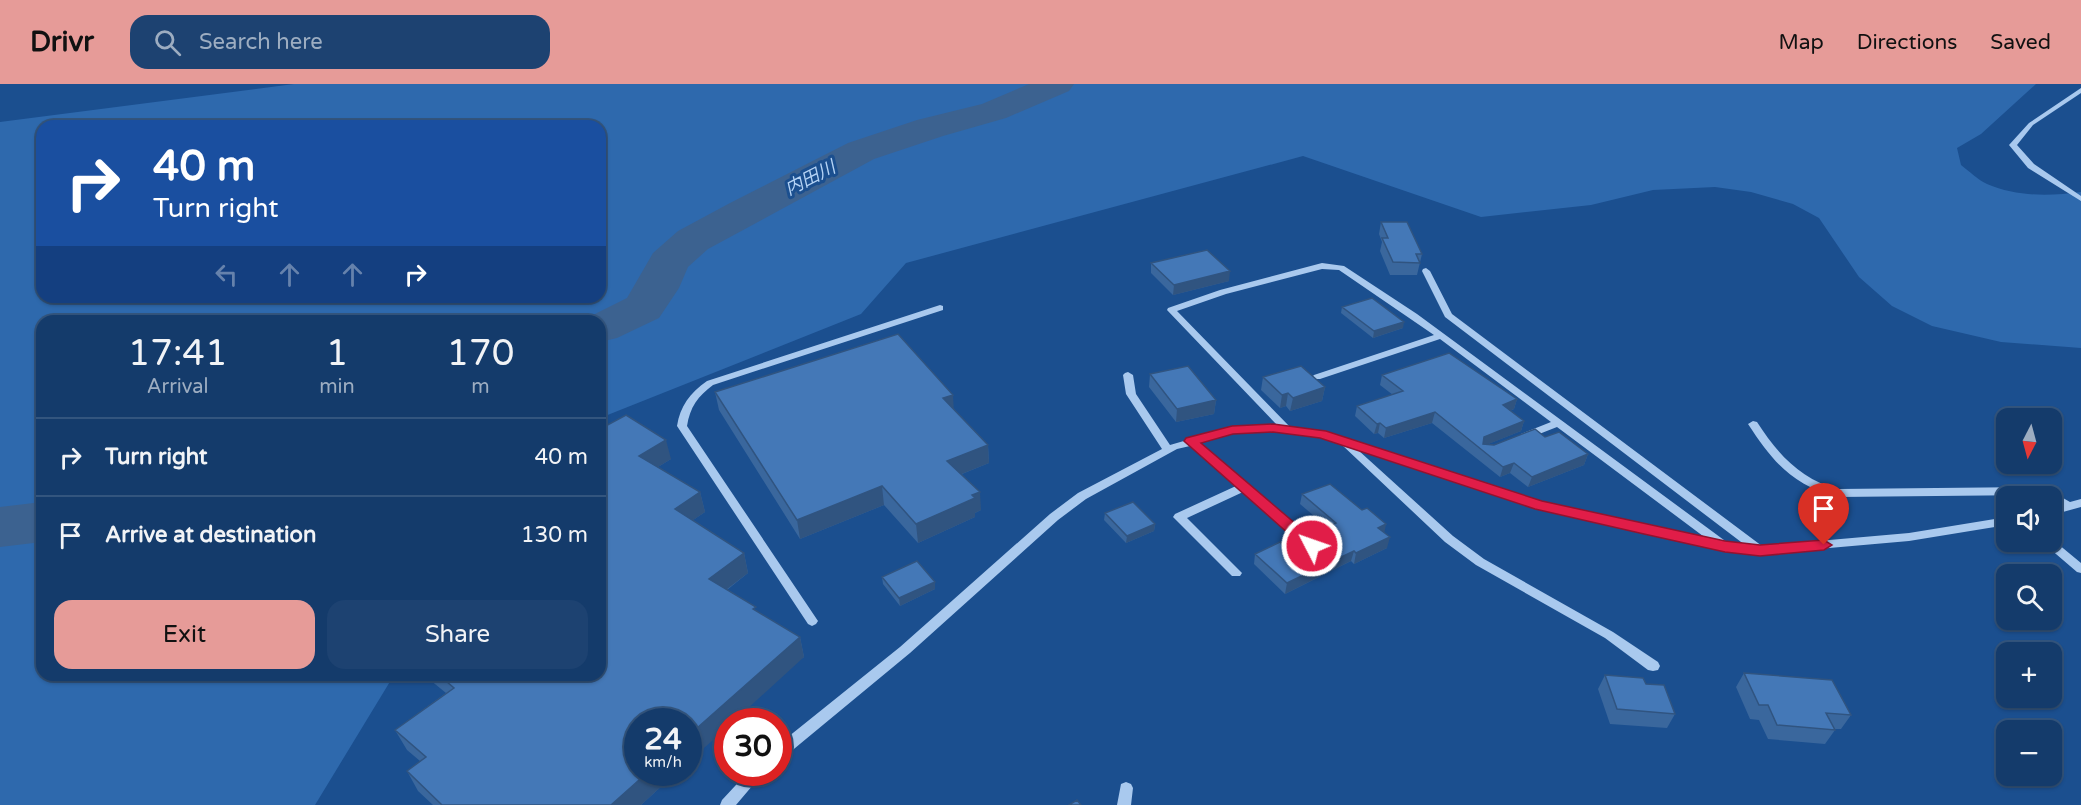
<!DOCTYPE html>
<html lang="en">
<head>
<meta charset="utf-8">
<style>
	:root { --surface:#143b6b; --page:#1d4271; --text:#f1f3f6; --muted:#9dadc1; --line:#33557e; --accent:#e69b98 }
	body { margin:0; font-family:"Varela Round","Noto Sans JP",sans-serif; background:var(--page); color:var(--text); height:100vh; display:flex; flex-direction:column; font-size:22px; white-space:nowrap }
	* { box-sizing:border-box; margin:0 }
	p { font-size:20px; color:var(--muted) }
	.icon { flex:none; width:33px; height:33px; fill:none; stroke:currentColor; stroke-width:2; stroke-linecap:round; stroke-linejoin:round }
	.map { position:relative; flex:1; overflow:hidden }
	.side { position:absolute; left:36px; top:231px; width:570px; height:366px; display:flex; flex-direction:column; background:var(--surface); border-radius:18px; box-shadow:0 2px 4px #0004,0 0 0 2px var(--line) }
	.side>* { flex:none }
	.top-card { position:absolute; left:36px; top:36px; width:570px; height:183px; border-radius:18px; box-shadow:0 2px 4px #0004,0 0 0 2px var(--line); background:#1a4fa0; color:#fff; overflow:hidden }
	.needle { width:39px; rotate:186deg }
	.tools { position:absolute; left:1996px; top:324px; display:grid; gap:12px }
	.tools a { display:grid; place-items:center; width:66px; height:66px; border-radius:12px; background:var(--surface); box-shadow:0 2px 4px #0004,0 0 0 2px var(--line); font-size:30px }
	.speed { position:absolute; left:624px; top:624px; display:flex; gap:12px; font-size:30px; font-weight:700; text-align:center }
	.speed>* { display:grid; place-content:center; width:78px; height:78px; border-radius:50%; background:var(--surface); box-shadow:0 2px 4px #0004,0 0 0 2px var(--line); line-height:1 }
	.speed small { font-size:15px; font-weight:400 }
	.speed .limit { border:9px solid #d22; background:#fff; color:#111 }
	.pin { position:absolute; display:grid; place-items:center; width:51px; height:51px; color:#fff; margin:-62px -26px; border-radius:50% 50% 50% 0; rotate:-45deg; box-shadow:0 0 6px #0007 }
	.pin .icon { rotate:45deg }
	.me { position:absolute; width:66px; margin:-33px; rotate:311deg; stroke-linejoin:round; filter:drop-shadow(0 0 4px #0008) }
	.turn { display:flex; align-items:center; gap:21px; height:126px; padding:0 18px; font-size:27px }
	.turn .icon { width:78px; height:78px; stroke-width:2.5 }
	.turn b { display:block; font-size:42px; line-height:51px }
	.lanes { display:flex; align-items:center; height:57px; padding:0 18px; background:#0003; justify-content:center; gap:30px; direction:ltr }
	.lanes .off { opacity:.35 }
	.eta { display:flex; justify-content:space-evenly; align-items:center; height:102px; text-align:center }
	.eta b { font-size:36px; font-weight:600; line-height:42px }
	.primary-button { display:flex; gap:12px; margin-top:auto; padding:12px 18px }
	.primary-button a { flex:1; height:69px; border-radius:18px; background:var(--accent); color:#111; font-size:24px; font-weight:600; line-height:69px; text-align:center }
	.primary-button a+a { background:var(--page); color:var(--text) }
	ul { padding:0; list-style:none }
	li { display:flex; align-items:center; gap:18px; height:78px; padding:0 18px; border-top:2px solid var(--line) }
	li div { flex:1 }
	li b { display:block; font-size:22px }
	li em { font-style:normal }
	header { display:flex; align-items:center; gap:36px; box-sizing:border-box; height:84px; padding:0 30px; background:var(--accent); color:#111 }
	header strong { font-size:28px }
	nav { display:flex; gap:33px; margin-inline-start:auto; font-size:21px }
	.search { width:420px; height:54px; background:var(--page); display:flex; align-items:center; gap:15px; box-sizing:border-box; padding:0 21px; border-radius:18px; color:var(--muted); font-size:22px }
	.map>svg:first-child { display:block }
	.green { fill:#2e69ad; fill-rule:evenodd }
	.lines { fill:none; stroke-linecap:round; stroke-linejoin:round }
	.river { fill:#3c6290; fill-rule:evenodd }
	.minor { fill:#a9c9ee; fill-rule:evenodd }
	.wall { fill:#3a679d }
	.shaded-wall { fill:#305480 }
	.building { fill:#4478b7; stroke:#305480; stroke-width:1.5 }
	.route { fill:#e11d48; stroke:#92132f; stroke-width:1.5 }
	.labels { text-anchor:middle; stroke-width:6; stroke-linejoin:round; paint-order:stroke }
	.far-water-label { font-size:18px; font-style:italic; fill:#b5d3f5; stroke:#1b4f8f }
</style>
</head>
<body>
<header>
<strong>Drivr</strong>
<div class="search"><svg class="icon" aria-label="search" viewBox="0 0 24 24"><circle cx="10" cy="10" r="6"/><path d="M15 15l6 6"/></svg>Search here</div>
<nav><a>Map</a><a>Directions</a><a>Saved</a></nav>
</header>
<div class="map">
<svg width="2081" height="721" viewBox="0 0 2081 721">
	<rect width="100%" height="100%" fill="#1b4f8f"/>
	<path class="green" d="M 294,0 L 2036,0 L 1981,50 L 1957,64 L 1961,81 C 1969,87 1978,96 1987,100 C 2017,113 2050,112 2081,108 L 2081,264 L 2001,258 L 1932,242 L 1892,222 L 1859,193 L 1819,134 L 1793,120 L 1751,108 L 1715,103 L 1653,106 L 1591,121 L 1481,133 L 1303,72 L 906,179 L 861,230 L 600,334 L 600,237 L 42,237 L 42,591 L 394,591 L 315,721 L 0,721 L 0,38 ZM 42,42 L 600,42 L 600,213 L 42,213 Z"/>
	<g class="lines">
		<path class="river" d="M 1029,0 L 1074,0 L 1069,7 L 1006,34 L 943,52 L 874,75 L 708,165 L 688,183 L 679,204 L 659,234 L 617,254 L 600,258 L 600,237 L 581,237 L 627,214 L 653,169 L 678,147 L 730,119 L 848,59 L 917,36 L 982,20 Z
			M 42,418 L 42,458 L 0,463 L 0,423 Z"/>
		<path class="minor" d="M 2081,4 L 2081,9 L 2033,41 L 2017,61 L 2034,80 L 2081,112 L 2081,117 L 2028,84 L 2009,61 L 2029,39 Z
			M 1322,179 L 1344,182 L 1417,230 L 1728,459 L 1745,461 L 1445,233 L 1422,187 L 1423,185 L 1426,184 L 1430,187 L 1452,230 L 1762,462 L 1909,449 L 2007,433 L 2007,441 L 1909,457 L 1760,470 L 1725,467 L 1540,426 L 1358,366 L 1453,452 L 1484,475 L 1613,548 L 1658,578 L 1660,582 L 1658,586 L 1653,587 L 1648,586 L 1605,554 L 1476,481 L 1445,458 L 1341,360 C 1310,349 1263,343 1231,350 C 1220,352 1210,356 1199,359 L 1316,459 L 1318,462 L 1316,465 L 1308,465 L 1243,408 L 1187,434 L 1242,489 L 1240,492 L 1232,492 L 1173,433 L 1175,430 L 1236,402 L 1190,362 L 1177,365 L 1086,415 L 1058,436 L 910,569 L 783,674 L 778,676 L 778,661 L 900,563 L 1050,430 L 1078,409 L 1162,365 L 1126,310 L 1123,291 L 1125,289 L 1128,288 L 1133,291 L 1136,310 L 1170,361 L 1232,343 L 1277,341 L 1167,226 L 1168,224 L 1220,206 ZM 1322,185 L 1339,186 L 1434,251 L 1314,291 L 1312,293 L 1314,295 L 1320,295 L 1440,255 L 1551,338 L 1521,350 L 1520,352 L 1521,354 L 1529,354 L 1557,343 L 1707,455 L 1542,419 L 1326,348 L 1290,343 L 1177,227 L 1226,210 Z
			M 940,221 L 943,222 L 943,226 L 713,301 C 698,312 690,323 687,342 L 818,537 L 816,540 L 812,542 L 808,540 L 677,342 C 680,322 690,309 707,297 Z
			M 1753,337 L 1757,338 C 1777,369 1801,396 1838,405 L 2044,403 L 2070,418 L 2081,415 L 2081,423 L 2052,431 L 2052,423 L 2058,421 L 2052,417 L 2052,412 L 2042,411 L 1838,413 C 1792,401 1773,378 1748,340 Z
			M 2052,455 L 2081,479 L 2081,489 L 2077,488 L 2042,458 L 2052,458 Z
			M 748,688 L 764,688 L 736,721 L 720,721 L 722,716 Z
			M 1126,698 L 1131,700 L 1133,704 L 1131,721 L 1117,721 L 1121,700 Z"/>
	</g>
	<path class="wall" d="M 1381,138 L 1422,170 L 1417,191 L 1390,191 L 1380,167 L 1382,158 L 1379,150 Z
		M 1151,179 L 1229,197 L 1173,211 L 1151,189 Z
		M 1342,223 L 1403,244 L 1373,254 L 1341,229 Z
		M 1150,290 L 1216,316 L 1214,330 L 1176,338 L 1149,303 Z
		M 1382,291 L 1517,315 L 1514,325 L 1510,327 L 1524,337 L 1521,347 L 1488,360 L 1494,361 L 1545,353 L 1588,370 L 1584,381 L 1528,403 L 1510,389 L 1500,393 L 1432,339 L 1384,354 L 1378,349 L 1374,350 L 1355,332 L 1357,322 L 1393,311 L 1380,301 Z
		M 1263,293 L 1325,303 L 1322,317 L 1290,327 L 1286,322 L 1280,324 L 1261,306 Z
		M 715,308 L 954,326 L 988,361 L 989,379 L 962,390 L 981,426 L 975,429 L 975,433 L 918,459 L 884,421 L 800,455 L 719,326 Z
		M 600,345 L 671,375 L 658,383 L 700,408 L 705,428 L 693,436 L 744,469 L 748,489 L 727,506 L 756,527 L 800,553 L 804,573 L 638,688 L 677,688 L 641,721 L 433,721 L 418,707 L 407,687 L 420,677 L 407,666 L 395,646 L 446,609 L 424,591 L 600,591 Z
		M 1302,410 L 1384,449 L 1387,464 L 1354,480 L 1351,477 L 1285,510 L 1254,480 L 1255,470 L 1310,457 L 1317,456 L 1319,447 L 1327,443 L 1300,420 Z
		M 1105,429 L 1155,440 L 1154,447 L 1126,459 L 1104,436 Z
		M 882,493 L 935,505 L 900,522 L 883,500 Z
		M 1744,589 L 1851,631 L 1841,645 L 1834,645 L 1835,646 L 1825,660 L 1768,655 L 1759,636 L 1750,635 L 1736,603 Z
		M 1605,591 L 1646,600 L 1675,630 L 1667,644 L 1610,640 L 1598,605 Z"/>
	<path class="shaded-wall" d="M 1230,187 L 1229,197 L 1173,211 L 1174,201 Z
		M 1404,238 L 1403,244 L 1373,254 L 1374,247 Z
		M 1325,303 L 1322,317 L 1290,327 L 1293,314 Z
		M 1288,309 L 1286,322 L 1280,324 L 1282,311 Z
		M 953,311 L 954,329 L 943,314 Z
		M 1517,315 L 1514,325 L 1500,331 L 1503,321 Z
		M 1216,316 L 1214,330 L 1176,338 L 1177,325 Z
		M 1435,328 L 1432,339 L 1384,354 L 1386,344 Z
		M 1524,337 L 1521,347 L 1481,363 L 1484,353 Z
		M 1380,339 L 1378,349 L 1374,350 L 1377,340 Z
		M 666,356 L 671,375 L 645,391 L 639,372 Z
		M 988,361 L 989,379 L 949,395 L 947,377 Z
		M 1588,370 L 1584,381 L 1528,403 L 1532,393 Z
		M 1514,379 L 1510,389 L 1500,393 L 1503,383 Z
		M 882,402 L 884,421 L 800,455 L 797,436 Z
		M 700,408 L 705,428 L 680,445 L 675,425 Z
		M 980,408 L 981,426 L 975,429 L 975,433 L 918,459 L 916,440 Z
		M 1155,440 L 1154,447 L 1126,459 L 1127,452 Z
		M 1386,440 L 1384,451 L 1378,444 Z
		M 1390,453 L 1387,464 L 1354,480 L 1356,469 Z
		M 1354,467 L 1351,477 L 1285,510 L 1287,499 Z
		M 744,469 L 748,489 L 714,515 L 709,495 Z
		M 935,498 L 935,505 L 900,522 L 899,514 Z
		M 800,553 L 804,573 L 733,638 L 728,638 L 728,643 L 688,678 L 688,652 Z
		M 648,688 L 677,688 L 641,721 L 611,721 Z"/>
	<path class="building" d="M 1381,138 L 1407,138 L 1422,170 L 1416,170 L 1420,179 L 1393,178 L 1382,154 L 1388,154 Z
		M 1207,166 L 1230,187 L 1174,201 L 1151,179 Z
		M 1372,214 L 1404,238 L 1374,247 L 1342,223 Z
		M 898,250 L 953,311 L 943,314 L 988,361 L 947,377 L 980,408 L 972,411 L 975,414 L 916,440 L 882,402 L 797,436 L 715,308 Z
		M 1449,269 L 1517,315 L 1503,321 L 1524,337 L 1484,353 L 1483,360 L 1494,361 L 1535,345 L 1545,353 L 1559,348 L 1588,370 L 1532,393 L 1514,379 L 1503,383 L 1435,328 L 1386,344 L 1380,339 L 1377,340 L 1357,322 L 1403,307 L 1382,291 Z
		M 1188,282 L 1216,316 L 1177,325 L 1150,290 Z
		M 1301,282 L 1325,303 L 1293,314 L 1288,309 L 1282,311 L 1263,293 Z
		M 626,331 L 666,356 L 639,372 L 700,408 L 675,425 L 744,469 L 709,495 L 756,523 L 753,525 L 800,553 L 688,652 L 688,638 L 638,638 L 638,688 L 648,688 L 611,721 L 442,721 L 407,687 L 426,673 L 395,646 L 454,604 L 439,591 L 600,591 L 600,345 Z
		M 1330,400 L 1362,426 L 1367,424 L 1386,440 L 1378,444 L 1390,453 L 1356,469 L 1354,467 L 1287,499 L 1255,470 L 1280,458 L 1285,463 L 1305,453 L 1310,457 L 1320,456 L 1322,451 L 1319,447 L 1336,439 L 1302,410 Z
		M 1133,418 L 1155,440 L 1127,452 L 1105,429 Z
		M 917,477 L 935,498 L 899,514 L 882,493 Z
		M 1744,589 L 1832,596 L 1851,631 L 1826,629 L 1835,646 L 1777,641 L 1768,621 L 1759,621 Z
		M 1605,591 L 1643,594 L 1646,600 L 1664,601 L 1675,630 L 1617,625 Z
		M 1077,716 L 1081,721 L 1069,721 Z"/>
	<path class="route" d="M 1273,340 L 1326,347 L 1542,417 L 1725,457 L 1760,461 L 1824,456 L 1832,461 L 1824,466 L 1760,472 L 1725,468 L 1644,450 L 1535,425 L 1320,354 L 1273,348 L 1233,350 L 1201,359 L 1317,458 L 1319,462 L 1312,467 L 1307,466 L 1184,357 L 1186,354 L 1232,342 Z"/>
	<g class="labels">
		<g class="far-water-label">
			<text transform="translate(810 94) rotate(-27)" y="6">内田川</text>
		</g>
	</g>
</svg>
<div class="tools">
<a><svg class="needle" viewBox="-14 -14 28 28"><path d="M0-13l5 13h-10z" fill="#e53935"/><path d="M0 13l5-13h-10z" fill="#9dadc1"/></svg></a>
<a><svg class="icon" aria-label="sound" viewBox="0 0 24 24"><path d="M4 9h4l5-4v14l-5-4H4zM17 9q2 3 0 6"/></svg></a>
<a><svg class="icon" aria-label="search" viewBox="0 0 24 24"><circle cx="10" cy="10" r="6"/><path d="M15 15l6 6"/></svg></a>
<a>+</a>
<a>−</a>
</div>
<div class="speed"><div>24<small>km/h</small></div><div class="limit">30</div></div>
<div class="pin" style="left:1824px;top:461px;background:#d93025"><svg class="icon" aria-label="arrive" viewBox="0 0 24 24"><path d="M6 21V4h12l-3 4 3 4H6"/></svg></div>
<svg class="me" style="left:1312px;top:462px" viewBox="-20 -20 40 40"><circle r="17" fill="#e11d48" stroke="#fff" stroke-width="3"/><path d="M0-11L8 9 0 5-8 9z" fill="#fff"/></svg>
<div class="top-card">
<div class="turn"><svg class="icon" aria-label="right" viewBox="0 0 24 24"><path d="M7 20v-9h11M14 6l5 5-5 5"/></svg><div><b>40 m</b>Turn right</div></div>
<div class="lanes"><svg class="icon off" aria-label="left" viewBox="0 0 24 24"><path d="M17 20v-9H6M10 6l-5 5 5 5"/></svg><svg class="icon off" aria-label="ahead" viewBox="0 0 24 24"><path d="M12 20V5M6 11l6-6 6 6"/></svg><svg class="icon off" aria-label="ahead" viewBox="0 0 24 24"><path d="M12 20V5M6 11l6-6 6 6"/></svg><svg class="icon" aria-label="right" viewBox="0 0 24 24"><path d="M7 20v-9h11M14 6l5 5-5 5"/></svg></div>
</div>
<section class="side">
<div class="eta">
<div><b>17:41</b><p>Arrival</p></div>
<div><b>1</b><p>min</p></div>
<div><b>170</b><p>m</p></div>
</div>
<ul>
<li><svg class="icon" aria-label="right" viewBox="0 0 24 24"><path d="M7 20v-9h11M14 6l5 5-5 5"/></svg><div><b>Turn right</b></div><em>40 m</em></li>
<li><svg class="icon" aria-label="arrive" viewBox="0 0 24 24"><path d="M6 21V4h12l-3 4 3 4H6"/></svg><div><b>Arrive at destination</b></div><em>130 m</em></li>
</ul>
<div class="primary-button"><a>Exit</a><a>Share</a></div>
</section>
</div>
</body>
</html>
